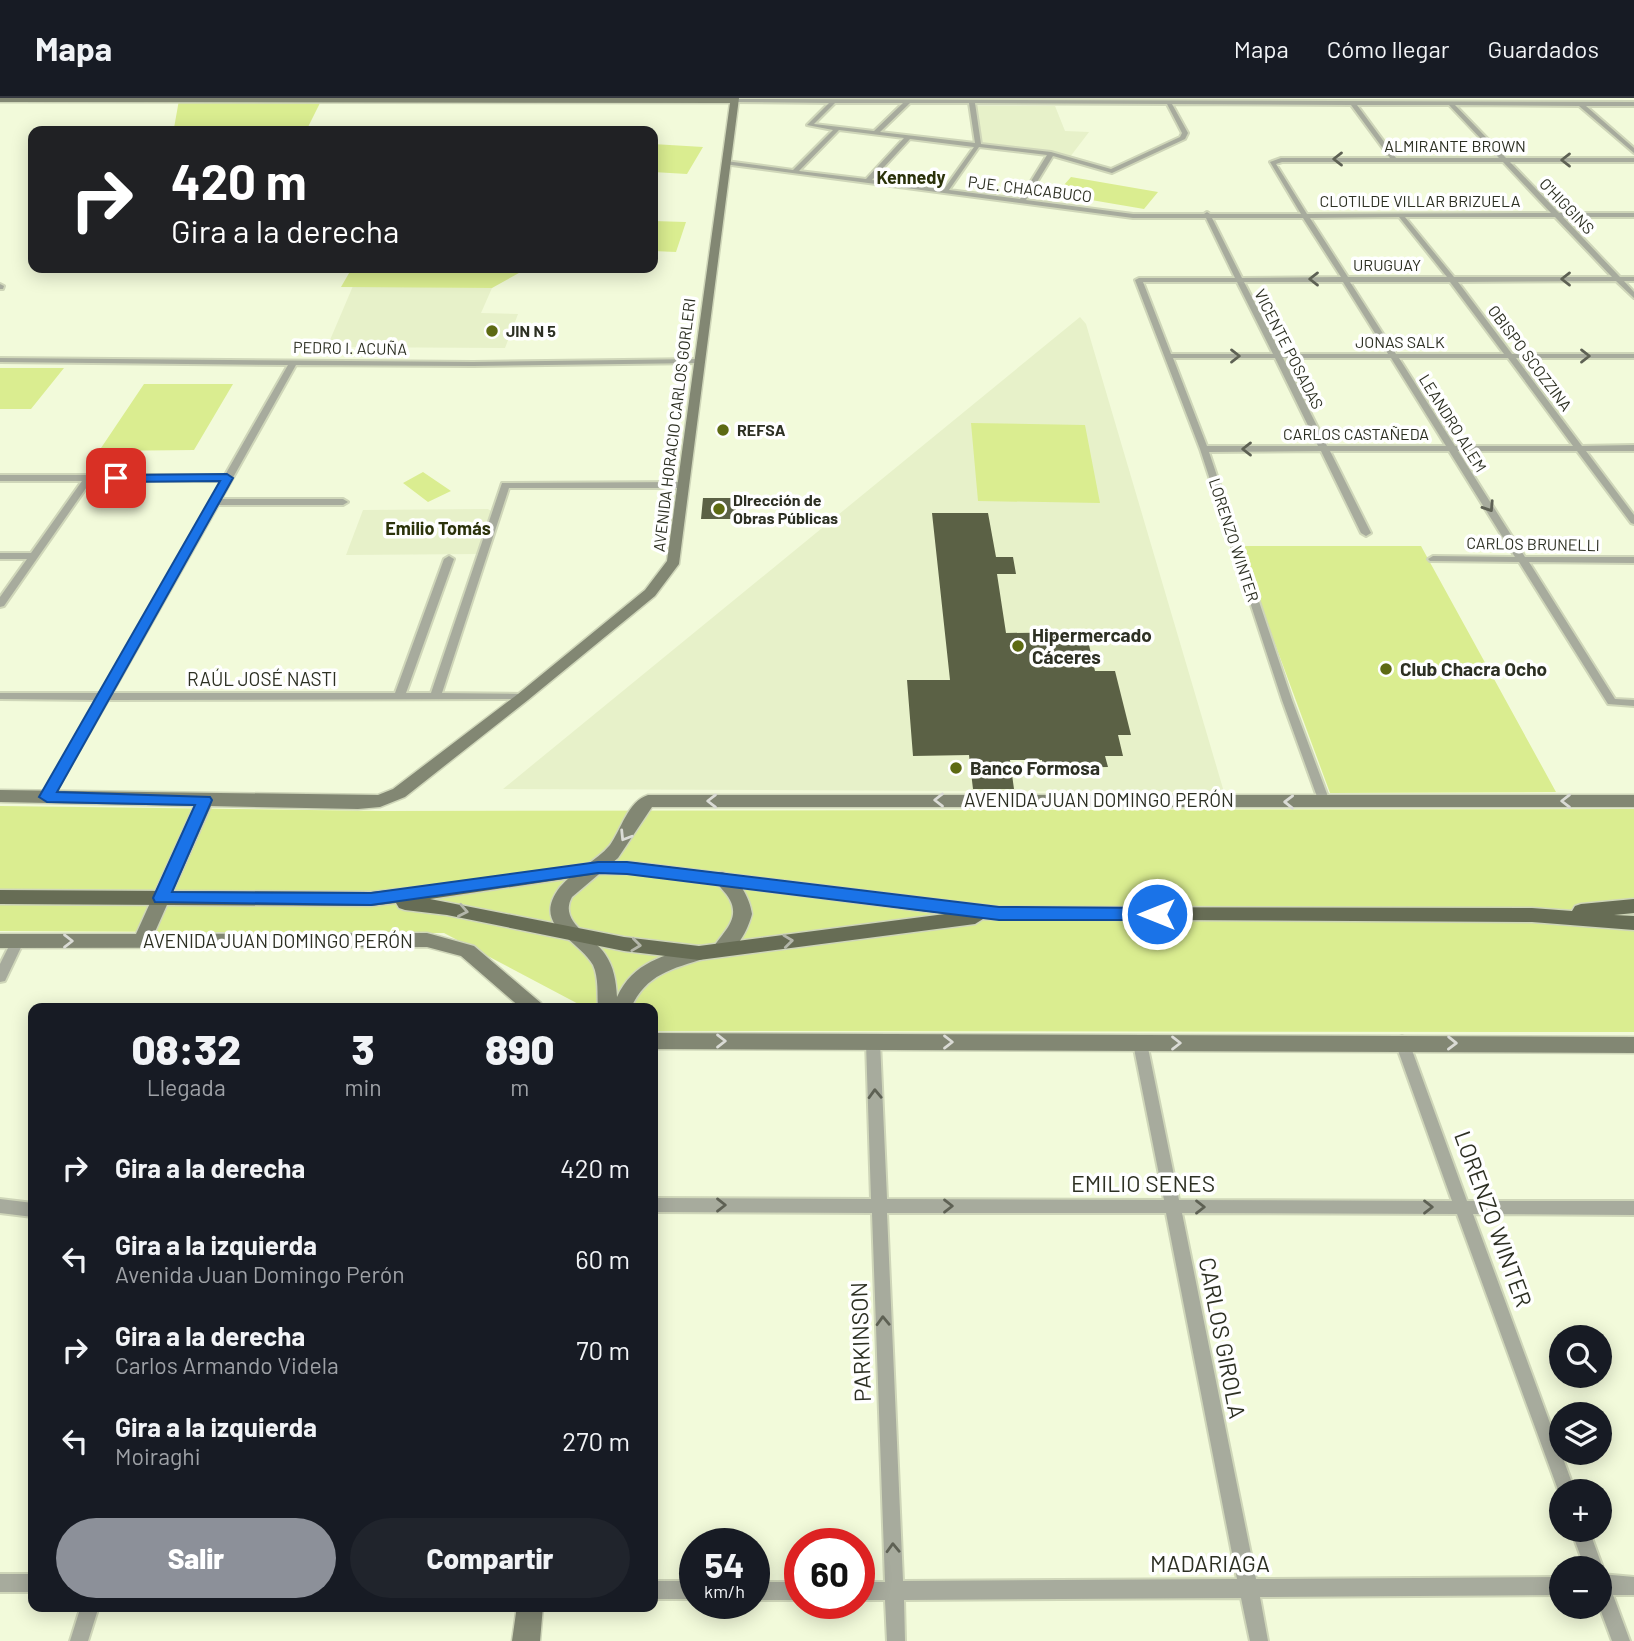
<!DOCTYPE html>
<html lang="es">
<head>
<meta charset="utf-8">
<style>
	:root { --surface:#171b24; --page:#20242c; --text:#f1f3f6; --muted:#9ea1a6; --line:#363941; --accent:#8c9099 }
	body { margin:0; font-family:Barlow,sans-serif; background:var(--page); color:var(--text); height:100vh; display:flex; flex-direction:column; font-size:26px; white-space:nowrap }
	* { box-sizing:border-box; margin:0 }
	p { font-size:23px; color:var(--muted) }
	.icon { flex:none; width:38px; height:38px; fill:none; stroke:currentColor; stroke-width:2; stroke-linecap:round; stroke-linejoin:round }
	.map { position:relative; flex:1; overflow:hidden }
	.panel { position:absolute; left:28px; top:905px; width:630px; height:609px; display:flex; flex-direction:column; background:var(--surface); border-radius:14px; box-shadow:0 4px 18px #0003 }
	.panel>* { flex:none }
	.guide { position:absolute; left:28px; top:28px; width:630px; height:147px; border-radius:14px; box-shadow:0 4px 18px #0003; background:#202124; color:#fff; overflow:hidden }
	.controls { position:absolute; left:1549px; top:1227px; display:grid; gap:14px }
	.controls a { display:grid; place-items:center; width:63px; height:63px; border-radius:50%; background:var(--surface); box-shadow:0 4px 18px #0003; font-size:35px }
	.speed { position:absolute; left:679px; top:1430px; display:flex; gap:14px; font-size:35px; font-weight:700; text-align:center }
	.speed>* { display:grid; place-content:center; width:91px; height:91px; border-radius:50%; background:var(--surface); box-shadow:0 4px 18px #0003; line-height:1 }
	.speed small { font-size:18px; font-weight:400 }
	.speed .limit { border:10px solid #d22; background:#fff; color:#111 }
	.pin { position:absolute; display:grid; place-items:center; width:60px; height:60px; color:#fff; margin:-30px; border-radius:14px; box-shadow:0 4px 10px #0006 }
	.me { position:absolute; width:77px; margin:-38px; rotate:270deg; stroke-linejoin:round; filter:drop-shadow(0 0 5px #0008) }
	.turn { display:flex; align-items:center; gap:24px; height:147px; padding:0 28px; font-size:32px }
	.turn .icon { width:91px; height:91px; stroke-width:2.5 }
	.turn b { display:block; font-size:49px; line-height:60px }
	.eta { display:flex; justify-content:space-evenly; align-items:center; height:119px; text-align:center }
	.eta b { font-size:42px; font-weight:800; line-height:49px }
	.action { display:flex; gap:14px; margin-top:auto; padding:14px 28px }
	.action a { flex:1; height:80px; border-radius:42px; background:var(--accent); color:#fff; font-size:28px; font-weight:800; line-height:80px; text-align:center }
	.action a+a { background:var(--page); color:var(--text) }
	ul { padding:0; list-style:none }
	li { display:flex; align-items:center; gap:21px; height:91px; padding:0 28px }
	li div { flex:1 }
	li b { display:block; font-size:26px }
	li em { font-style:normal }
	header { display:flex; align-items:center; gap:42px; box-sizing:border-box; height:98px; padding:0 35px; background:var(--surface); border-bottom:2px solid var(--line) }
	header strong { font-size:33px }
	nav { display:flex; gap:38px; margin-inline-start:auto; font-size:24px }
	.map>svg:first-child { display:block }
	.built { fill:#e7f1c9 }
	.green { fill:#daed90 }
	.building { fill:#5b6145 }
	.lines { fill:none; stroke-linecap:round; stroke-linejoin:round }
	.street-casing { stroke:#cfd6b9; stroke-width:4 }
	.secondary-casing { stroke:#cfd6b9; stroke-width:3 }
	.primary-casing { stroke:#cfd6b9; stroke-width:3 }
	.street { fill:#a7ab9d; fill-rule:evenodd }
	.secondary { fill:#828773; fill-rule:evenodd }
	.primary { fill:#676d55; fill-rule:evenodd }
	.oneway { stroke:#5e6154 }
	.oneway2 { stroke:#dadbd5 }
	.oneway3 { stroke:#b3b6aa }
	.route { fill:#1a73e8; stroke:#114b97; stroke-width:2 }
	.poi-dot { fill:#5d6a13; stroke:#fff; stroke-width:2.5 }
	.labels { text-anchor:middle; stroke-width:7; stroke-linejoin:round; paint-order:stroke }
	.far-street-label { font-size:16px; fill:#2d3023; stroke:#fff }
	.far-poi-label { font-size:16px; font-weight:bold; fill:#2d3023; stroke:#fff; text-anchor:start }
	.far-neighbourhood-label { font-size:18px; font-weight:bold; fill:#2b320a; stroke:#fff }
	.poi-label { font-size:19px; font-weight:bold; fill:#2d3023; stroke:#fff; text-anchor:start }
	.street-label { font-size:19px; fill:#2d3023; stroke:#fff }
	.near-street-label { font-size:23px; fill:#2d3023; stroke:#fff }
</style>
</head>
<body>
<header>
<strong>Mapa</strong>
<nav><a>Mapa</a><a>Cómo llegar</a><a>Guardados</a></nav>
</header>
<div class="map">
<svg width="1634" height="1543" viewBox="0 0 1634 1543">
	<rect width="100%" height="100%" fill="#f2fada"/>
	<path class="built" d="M 974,8 L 1055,8 L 1065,33 L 1089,34 L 1070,59 L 1049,53 L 981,45 Z
		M 353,188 L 492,190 L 481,215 L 518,216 L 505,250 L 327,249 Z
		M 1080,219 L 1086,226 L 1224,694 L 503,691 Z
		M 488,411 L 491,413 L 479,456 L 346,457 L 363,412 Z"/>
	<path class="green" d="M 179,2 L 321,3 L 306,33 L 164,33 L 174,30 Z
		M 653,46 L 703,49 L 687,76 L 653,74 Z
		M 1071,79 L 1158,94 L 1144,111 L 1056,96 Z
		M 653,123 L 686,124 L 676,154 L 653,153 Z
		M 352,170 L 528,170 L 492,190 L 341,189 Z
		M 0,270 L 64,270 L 31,311 L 0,311 Z
		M 144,286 L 233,286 L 194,352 L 99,353 Z
		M 971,325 L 1085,327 L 1100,405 L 978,403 Z
		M 423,374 L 451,393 L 428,404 L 403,385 Z
		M 1239,448 L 1421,448 L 1556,694 L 1330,695 Z
		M 0,708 L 382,713 L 1634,711 L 1634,934 L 653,933 L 653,910 L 586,910 L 444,835 L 0,833 Z"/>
	<path class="building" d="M 703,400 L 738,400 L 734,421 L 701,421 Z
		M 932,415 L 988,415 L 996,459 L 1013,459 L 1016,476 L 997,476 L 1006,535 L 1086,534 L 1095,573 L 1115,573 L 1131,637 L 1118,637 L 1123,658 L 1105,658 L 1108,669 L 1043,670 L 1042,662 L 1010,662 L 1014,691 L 973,691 L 969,657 L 913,658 L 907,582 L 950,582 Z"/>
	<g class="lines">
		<defs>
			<path id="street" d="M 735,1 L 1634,4 L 1634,8 L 1586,8 L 1634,50 L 1634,55 L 1579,8 L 1455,7 L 1506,60 L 1634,60 L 1634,64 L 1510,64 L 1559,115 L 1634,115 L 1634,119 L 1563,119 L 1620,179 L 1634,179 L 1634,183 L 1624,183 L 1634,194 L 1634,200 L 1616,183 L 1458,184 L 1512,256 L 1634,256 L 1634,260 L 1516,260 L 1582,348 L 1634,347 L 1634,353 L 1586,353 L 1634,417 L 1634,426 L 1631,425 L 1577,353 L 1458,353 L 1525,459 L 1634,459 L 1634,465 L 1529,464 L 1615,601 L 1634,602 L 1634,608 L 1608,606 L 1519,464 L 1430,463 L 1428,461 L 1433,458 L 1515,459 L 1449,353 L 1330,353 L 1371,435 L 1366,438 L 1361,435 L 1321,353 L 1209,354 L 1292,602 L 1330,704 L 1324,708 L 1320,707 L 1282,602 L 1200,351 L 1135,182 L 1139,180 L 1235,180 L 1206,120 L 1133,120 L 724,66 L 726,63 L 793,72 L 833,32 L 807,27 L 829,5 L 733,4 ZM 835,5 L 903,5 L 874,33 L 814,26 ZM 910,5 L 969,5 L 975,45 L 880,34 ZM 975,5 L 1167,6 L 1182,35 L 1180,39 L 1111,71 L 1051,54 L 981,46 ZM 1172,6 L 1351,7 L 1390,60 L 1281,60 L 1270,64 L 1301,116 L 1210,116 L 1207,114 L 1204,116 L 1133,116 L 1026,102 L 1053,58 L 1112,75 L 1185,41 L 1188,35 ZM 1357,7 L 1449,7 L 1499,60 L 1396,60 ZM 839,32 L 904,40 L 866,81 L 799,73 ZM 910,41 L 974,49 L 944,91 L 872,82 ZM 979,49 L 1047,57 L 1020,101 L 949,92 ZM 1282,64 L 1503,64 L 1551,115 L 1307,116 L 1276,66 ZM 1399,119 L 1447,179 L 1348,179 L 1310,120 ZM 1405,119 L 1555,119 L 1612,179 L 1454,179 ZM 1212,120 L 1303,120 L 1341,179 L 1242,180 ZM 1143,184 L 1237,184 L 1273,256 L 1171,256 ZM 1244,184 L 1343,184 L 1388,256 L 1281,256 ZM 1350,184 L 1450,184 L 1504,256 L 1396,256 ZM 1173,260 L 1275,260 L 1318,348 L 1207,348 ZM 1283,260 L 1391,260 L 1446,348 L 1327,348 ZM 1399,260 L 1508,260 L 1573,348 L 1455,348 Z
				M 0,186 L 4,188 L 3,191 L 0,191 Z
				M 0,260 L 473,264 L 700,261 L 704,263 L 700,265 L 473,268 L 296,267 L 221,401 L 343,401 L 348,404 L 343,407 L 218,407 L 112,595 L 395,595 L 444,461 L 449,458 L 454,461 L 406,595 L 431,595 L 502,385 L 684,384 L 688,387 L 684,390 L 509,390 L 442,595 L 523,596 L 528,599 L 527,601 L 108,602 L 51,702 L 47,703 L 41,699 L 97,602 L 0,601 L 0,595 L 101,595 L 222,383 L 91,383 L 4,508 L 0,509 L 0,499 L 27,461 L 0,461 L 0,455 L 31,455 L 82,383 L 0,383 L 0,377 L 225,377 L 288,267 L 0,264 Z
				M 18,838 L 23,840 L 24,843 L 5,883 L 0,884 L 0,866 L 13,840 Z
				M 873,938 L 878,940 L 880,944 L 887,1101 L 1164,1102 L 1133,945 L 1135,941 L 1140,939 L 1145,941 L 1147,945 L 1179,1102 L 1452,1103 L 1395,944 L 1397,940 L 1402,938 L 1407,940 L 1409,944 L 1467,1103 L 1634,1103 L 1634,1117 L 1473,1116 L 1575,1393 L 1561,1393 L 1561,1400 L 1457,1116 L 1182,1115 L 1256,1481 L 1561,1479 L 1561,1497 L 1260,1499 L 1268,1543 L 1250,1543 L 1241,1500 L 904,1502 L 905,1543 L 887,1543 L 885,1502 L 859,1502 L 859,1484 L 885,1484 L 872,1115 L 653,1114 L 653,1100 L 871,1101 L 866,944 L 868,940 ZM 887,1115 L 1166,1115 L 1237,1481 L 903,1483 Z
				M 0,1101 L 33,1105 L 33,1119 L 0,1115 Z
				M 1571,1432 L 1589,1432 L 1603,1470 L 1601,1476 L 1634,1479 L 1634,1497 L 1613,1497 L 1630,1543 L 1612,1543 L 1599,1508 L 1600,1470 L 1585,1470 Z
				M 0,1476 L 33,1476 L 33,1494 L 0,1494 Z
				M 653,1483 L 695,1483 L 695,1501 L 653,1501 Z
				M 754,1484 L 800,1484 L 800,1502 L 754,1502 Z
				M 81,1508 L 99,1508 L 88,1543 L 70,1543 Z"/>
			<path id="secondary" d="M 0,0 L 739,0 L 679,466 L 655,498 L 528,602 L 405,699 L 380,709 L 358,711 L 211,708 L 154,836 L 427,835 L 474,848 L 541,905 L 544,910 L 521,910 L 461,858 L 427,849 L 0,850 L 0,836 L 136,836 L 194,708 L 0,704 L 0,692 L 378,697 L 393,691 L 518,596 L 645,492 L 667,463 L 730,5 L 0,4 Z
				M 648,697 L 1634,697 L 1634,709 L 652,709 L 618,760 L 572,799 C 558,824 593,838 605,856 C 614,869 616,883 617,899 C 633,864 664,857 699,848 L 706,850 L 708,855 L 706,860 C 672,871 646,876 631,910 L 598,910 C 597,897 599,880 593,867 C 578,840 530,828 560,789 C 574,772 596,764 610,747 C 621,732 628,703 648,697 Z
				M 722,774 C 738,778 750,800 752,816 C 748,832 733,863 714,857 L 712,852 C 720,836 741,823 730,802 C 726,794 718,788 713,780 L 716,775 Z
				M 653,935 L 1634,939 L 1634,955 L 653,951 Z
				M 517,1508 L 543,1508 L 540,1543 L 512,1543 Z"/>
			<path id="primary" d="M 598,764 L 631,764 L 999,809 L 1532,810 L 1572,813 L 1575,808 L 1581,806 L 1634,801 L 1634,815 L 1614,817 L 1634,818 L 1634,832 L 1532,824 L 983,821 L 975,826 L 699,862 L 624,853 L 447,817 L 405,812 L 399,810 L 396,805 L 371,808 L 0,806 L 0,792 L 371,794 L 464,784 ZM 598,776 L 631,776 L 945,816 L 699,848 L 624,839 L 430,801 Z"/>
		</defs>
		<use href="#street" class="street-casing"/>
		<use href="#secondary" class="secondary-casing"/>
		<use href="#primary" class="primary-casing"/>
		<use href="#street" class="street"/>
		<use href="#secondary" class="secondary"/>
		<use href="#primary" class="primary"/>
	</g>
	<defs><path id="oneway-chevron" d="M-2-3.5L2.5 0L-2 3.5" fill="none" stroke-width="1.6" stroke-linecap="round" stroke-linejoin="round" transform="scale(1.75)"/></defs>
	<g class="oneway">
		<use href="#oneway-chevron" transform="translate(1338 61) rotate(180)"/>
		<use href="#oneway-chevron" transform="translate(1566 62) rotate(180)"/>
		<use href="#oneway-chevron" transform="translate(1314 181) rotate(180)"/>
		<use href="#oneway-chevron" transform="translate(1566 181) rotate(-180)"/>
		<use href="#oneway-chevron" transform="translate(1235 258)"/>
		<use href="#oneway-chevron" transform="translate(1585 258)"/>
		<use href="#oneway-chevron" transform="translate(1247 351) rotate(180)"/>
		<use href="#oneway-chevron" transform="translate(1489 409) rotate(57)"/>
		<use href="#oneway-chevron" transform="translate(875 996) rotate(-92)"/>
		<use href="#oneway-chevron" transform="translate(721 1107)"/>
		<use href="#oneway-chevron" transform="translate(948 1108)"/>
		<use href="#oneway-chevron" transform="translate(1200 1109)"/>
		<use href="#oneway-chevron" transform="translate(1428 1109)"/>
		<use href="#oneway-chevron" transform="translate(883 1223) rotate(-92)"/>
		<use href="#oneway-chevron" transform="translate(893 1450) rotate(-92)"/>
	</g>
	<g class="oneway2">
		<use href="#oneway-chevron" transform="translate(939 702) rotate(-180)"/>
		<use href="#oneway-chevron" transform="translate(712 703) rotate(180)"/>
		<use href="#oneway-chevron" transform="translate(1566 703) rotate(180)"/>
		<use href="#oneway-chevron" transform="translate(1289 704) rotate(-179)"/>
		<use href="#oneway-chevron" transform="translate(625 738) rotate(122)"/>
		<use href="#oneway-chevron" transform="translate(68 843)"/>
		<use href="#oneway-chevron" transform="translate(721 943)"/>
		<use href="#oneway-chevron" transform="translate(948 944)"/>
		<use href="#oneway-chevron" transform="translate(1176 945)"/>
		<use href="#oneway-chevron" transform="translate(1452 945) rotate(1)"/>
	</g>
	<g class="oneway3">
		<use href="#oneway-chevron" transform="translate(463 813) rotate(11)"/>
		<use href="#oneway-chevron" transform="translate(788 843) rotate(-7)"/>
		<use href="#oneway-chevron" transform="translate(636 847) rotate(7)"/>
	</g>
	<path class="route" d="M 227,376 L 233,380 L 57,694 L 210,699 L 212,702 L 172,794 L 371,795 L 598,764 L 627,764 L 999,809 L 1157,810 L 1165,816 L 1157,822 L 999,822 L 627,776 L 598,775 L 371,807 L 155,804 L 153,800 L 195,707 L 47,704 L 39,699 L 220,383 L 116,384 L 110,380 L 116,377 Z"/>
	<g class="poi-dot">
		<circle cx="492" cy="233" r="7"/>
		<circle cx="723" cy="332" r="7"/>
		<circle cx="719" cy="411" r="7"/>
		<circle cx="1018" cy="548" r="7"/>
		<circle cx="1386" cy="571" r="7"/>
		<circle cx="956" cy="670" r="7"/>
	</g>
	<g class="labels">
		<g class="far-street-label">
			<text x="1455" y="54">ALMIRANTE BROWN</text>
			<text transform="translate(1030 91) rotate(7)" y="6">PJE. CHACABUCO</text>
			<text x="1420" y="109">CLOTILDE VILLAR BRIZUELA</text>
			<text transform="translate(1567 108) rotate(46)" y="6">O'HIGGINS</text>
			<text x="1387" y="173">URUGUAY</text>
			<text x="1400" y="250">JONAS SALK</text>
			<text transform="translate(350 250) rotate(1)" y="6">PEDRO I. ACUÑA</text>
			<text transform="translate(1289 251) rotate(63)" y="6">VICENTE POSADAS</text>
			<text transform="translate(1530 260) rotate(53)" y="6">OBISPO SCOZZINA</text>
			<text transform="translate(1453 325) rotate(58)" y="6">LEANDRO ALEM</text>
			<text transform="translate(674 327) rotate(-83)" y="6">AVENIDA HORACIO CARLOS GORLERI</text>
			<text x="1356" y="342">CARLOS CASTAÑEDA</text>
			<text transform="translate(1234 442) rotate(72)" y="6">LORENZO WINTER</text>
			<text transform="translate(1533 446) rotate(1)" y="6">CARLOS BRUNELLI</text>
		</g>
		<g class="far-poi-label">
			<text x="506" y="239">JIN N 5</text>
			<text x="737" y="338">REFSA</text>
			<text x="733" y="408">DIrección de<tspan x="733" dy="18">Obras Públicas</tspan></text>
		</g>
		<g class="far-neighbourhood-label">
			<text x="911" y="86">Kennedy</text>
			<text x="438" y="437">Emilio Tomás</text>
		</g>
		<g class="poi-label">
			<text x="1032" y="544">Hipermercado<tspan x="1032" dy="22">Cáceres</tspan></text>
			<text x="1400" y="578">Club Chacra Ocho</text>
			<text x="970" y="677">Banco Formosa</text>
		</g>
		<g class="street-label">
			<text x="262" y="588">RAÚL JOSÉ NASTI</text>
			<text x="1099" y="709">AVENIDA JUAN DOMINGO PERÓN</text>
			<text x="278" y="850">AVENIDA JUAN DOMINGO PERÓN</text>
		</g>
		<g class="near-street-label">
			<text x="1143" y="1094">EMILIO SENES</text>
			<text transform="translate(1493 1121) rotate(70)" y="8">LORENZO WINTER</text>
			<text transform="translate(1222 1240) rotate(79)" y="8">CARLOS GIROLA</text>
			<text transform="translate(861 1244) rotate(-92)" y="8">PARKINSON</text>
			<text x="1210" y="1474">MADARIAGA</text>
		</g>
	</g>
</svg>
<div class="controls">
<a><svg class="icon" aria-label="search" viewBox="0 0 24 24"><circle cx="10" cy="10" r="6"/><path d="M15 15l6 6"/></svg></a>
<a><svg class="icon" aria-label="layers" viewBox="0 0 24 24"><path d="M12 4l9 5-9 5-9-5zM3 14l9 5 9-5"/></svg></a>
<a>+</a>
<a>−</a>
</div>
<div class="speed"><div>54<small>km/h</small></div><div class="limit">60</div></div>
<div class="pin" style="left:116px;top:380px;background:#d93025"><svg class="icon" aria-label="arrive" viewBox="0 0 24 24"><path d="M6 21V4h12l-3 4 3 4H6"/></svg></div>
<svg class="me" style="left:1157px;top:816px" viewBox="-20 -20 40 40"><circle r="17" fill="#1a73e8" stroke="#fff" stroke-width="3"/><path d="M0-11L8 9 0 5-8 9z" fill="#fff"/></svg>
<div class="guide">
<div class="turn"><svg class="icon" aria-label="right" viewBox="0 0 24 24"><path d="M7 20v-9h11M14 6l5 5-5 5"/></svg><div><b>420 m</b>Gira a la derecha</div></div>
</div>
<section class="panel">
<div class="eta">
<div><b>08:32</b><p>Llegada</p></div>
<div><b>3</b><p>min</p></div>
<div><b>890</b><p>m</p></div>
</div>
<ul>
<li><svg class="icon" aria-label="right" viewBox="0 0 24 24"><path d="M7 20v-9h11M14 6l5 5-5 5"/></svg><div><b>Gira a la derecha</b></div><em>420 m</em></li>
<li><svg class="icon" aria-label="left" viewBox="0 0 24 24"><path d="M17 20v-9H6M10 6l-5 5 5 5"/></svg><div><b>Gira a la izquierda</b><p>Avenida Juan Domingo Perón</p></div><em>60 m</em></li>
<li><svg class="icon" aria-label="right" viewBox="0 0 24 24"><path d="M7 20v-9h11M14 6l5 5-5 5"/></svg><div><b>Gira a la derecha</b><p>Carlos Armando Videla</p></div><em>70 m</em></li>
<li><svg class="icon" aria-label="left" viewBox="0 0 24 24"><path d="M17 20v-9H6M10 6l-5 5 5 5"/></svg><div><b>Gira a la izquierda</b><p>Moiraghi</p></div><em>270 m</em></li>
</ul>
<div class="action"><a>Salir</a><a>Compartir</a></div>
</section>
</div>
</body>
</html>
